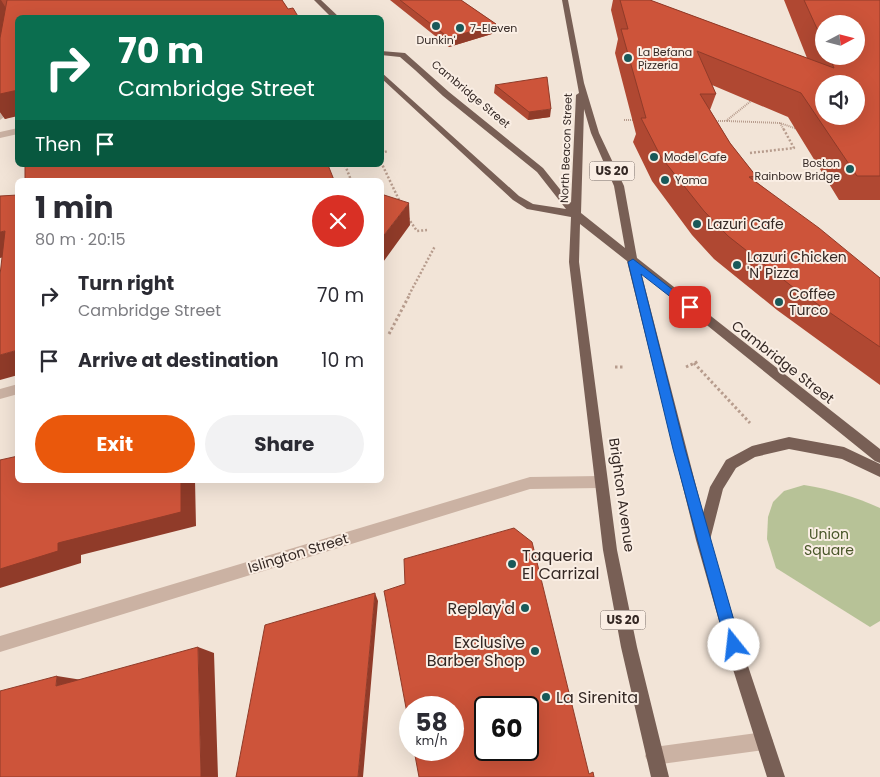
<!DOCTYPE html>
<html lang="en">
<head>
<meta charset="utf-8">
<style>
	:root { --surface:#fff; --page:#f2f2f3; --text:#2b2b33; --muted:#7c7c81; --accent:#ea580c }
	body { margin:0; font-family:Poppins,sans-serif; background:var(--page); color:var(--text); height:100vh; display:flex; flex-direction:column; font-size:19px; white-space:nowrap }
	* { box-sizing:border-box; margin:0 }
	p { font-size:16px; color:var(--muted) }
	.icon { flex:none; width:28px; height:28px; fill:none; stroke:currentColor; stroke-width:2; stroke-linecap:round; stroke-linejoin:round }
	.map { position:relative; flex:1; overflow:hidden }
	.drawer { position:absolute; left:15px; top:178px; width:369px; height:305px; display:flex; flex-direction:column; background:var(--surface); border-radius:8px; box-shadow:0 5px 20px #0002 }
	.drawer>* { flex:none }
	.banner { position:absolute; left:15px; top:15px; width:369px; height:152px; border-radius:8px; box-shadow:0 5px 20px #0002; background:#0b6e4f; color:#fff; overflow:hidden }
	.needle { width:32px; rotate:83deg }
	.fabs { position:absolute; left:815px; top:15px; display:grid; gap:10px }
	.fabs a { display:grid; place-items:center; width:50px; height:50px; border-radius:50%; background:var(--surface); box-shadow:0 5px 20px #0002; font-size:25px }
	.speed { position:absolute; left:399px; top:696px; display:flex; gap:10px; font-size:25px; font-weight:700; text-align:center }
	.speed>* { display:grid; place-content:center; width:65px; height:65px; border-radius:50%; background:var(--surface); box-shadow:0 5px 20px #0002; line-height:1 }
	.speed small { font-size:12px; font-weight:400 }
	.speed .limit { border:2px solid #111; border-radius:8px; background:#fff; color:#111 }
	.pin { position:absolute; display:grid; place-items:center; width:42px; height:42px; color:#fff; margin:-21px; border-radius:10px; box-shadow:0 2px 8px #0006 }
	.me { position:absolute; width:55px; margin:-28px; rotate:344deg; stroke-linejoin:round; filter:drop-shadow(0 0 4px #0008) }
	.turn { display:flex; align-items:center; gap:18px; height:105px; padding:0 20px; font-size:22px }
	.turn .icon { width:65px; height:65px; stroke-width:2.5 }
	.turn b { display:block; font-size:35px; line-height:42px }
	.then { display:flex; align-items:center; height:48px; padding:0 20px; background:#0003; gap:10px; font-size:19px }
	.round { display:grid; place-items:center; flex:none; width:52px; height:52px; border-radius:26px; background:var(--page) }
	.summary { display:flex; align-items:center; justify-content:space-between; height:85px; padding:0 20px }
	h1 { font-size:30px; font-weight:700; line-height:38px }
	.action { display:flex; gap:10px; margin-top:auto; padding:10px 20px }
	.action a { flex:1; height:58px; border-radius:30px; background:var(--accent); color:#fff; font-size:20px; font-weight:700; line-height:58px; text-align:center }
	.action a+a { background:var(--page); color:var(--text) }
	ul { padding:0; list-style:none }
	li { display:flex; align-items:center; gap:15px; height:65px; padding:0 20px }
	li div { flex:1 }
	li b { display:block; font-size:19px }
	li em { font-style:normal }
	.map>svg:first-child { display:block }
	.green { fill:#b7c297 }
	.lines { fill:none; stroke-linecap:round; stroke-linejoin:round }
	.path-far2 { stroke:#b79c8d; stroke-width:2; stroke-dasharray:1 1; stroke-linecap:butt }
	.path-far1 { stroke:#b79c8d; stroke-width:2.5; stroke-dasharray:2 2; stroke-linecap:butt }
	.path { stroke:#b79c8d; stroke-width:3; stroke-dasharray:2.5 2.5; stroke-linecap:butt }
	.lane { fill:#cbb2a3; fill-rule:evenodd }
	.street { fill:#cbb2a3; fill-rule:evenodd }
	.primary { fill:#785f55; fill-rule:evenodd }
	.wall { fill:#b04832; fill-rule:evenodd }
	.shaded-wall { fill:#903b29 }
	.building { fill:#cd543a; stroke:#903b29; fill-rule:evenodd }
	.route { fill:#1a73e8; stroke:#114b97 }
	.poi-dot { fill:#195959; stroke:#faeee4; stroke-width:2 }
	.labels { text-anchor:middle; stroke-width:4; stroke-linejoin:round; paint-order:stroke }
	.far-poi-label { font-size:11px; fill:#352925; stroke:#faeee4; text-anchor:start }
	.far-street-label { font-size:11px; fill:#352925; stroke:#faeee4 }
	.shield { fill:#faeee4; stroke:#70645e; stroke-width:1 }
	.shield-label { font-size:12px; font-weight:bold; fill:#352925 }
	.poi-label { font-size:14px; fill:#352925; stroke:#faeee4; text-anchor:start }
	.street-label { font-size:14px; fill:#352925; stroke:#faeee4 }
	.park-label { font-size:14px; fill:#485528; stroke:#faeee4 }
	.near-poi-label { font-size:16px; fill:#352925; stroke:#faeee4; text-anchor:start }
</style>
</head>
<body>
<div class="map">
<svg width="880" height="777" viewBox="0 0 880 777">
	<rect width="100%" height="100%" fill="#f2e4d7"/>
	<path class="green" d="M 804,485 C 831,489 855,497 880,508 L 880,621 L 870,627 L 776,568 L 767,539 L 768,517 L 773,502 L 784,491 Z"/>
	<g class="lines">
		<path class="path-far2" d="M 624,120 L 636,120
			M 714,121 L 726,121 L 751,101
			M 727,121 L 780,123 L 797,129
			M 780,123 L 784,130"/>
		<path class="path-far1" d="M 381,153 L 388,151
			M 750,153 L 794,148 L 783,128
			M 381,162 L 400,202
			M 345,165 L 351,180
			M 408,218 L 417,231 L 427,230
			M 409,295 L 435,246"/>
		<path class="path" d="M 389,334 L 410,294
			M 694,363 L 750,423
			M 615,367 L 624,367
			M 686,367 L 699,361"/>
		<path class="lane" d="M 764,732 L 770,735 L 773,741 L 770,747 L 764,750 L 654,765 L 648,762 L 645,756 L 648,750 L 654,747 Z"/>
		<path class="street" d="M 0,95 L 7,97 L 4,117 L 0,120 Z
			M 18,128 L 18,134 L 0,138 L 0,132 Z
			M 18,384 L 18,394 L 0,399 L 0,389 Z
			M 600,476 L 605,477 L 607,482 L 605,487 L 600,488 L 530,489 L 0,652 L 0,636 L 530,477 Z"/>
		<path class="primary" d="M 314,0 L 321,0 L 340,18 L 332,18 Z
			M 562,0 L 568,0 L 584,83 L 599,133 L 624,186 L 637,258 L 880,449 L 880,463 L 875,461 L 641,272 L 703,513 L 710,487 L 726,460 L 752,446 L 789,437 L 844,447 L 880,464 L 880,477 L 842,459 L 789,449 L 755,457 L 736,468 L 723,489 L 710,540 L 747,663 L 785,777 L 767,777 L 731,663 L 696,540 L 627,261 L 580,224 L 579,262 L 617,550 L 637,647 L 669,777 L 651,777 L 621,647 L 603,550 L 569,262 L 571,217 L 527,209 L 513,200 L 381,78 L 381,72 L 519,196 L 533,204 L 566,209 L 537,172 L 443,96 L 415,70 L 400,57 L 381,55 L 381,51 L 405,53 L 449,92 L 543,168 L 571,203 L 576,95 L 579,93 ZM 584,109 L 591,133 L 614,186 L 625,248 L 581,213 Z"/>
	</g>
	<path class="wall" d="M 0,0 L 282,0 L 288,9 L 5,119 L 0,112 Z
		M 390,0 L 461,0 L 496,24 L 495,33 L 449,47 Z
		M 613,0 L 650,0 L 807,58 L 784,0 L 880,0 L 880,200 L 839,200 L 788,117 L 712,85 L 716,94 L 710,110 L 730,143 L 756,176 L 754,180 L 880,278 L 880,385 L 777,310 L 714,259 L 692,235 L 652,181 L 633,142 L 636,134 L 615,53 L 618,39 L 611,10 ZM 824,24 L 856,56 L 824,56 Z
		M 495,85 L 550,117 L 528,120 L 494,93 Z"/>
	<path class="shaded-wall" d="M 0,0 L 1,0 L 12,18 L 0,78 Z
		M 496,24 L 495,33 L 449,47 L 449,38 Z
		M 18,90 L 18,116 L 5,119 L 0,112 L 0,94 Z
		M 551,109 L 550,117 L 528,120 L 529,112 Z
		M 409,203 L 410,225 L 381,265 L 381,239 Z
		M 5,231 L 18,254 L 0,258 L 0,232 Z
		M 18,350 L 18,375 L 0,380 L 0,355 Z
		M 181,480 L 195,480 L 196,526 L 81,555 L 81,563 L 0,588 L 0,569 L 58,543 Z
		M 375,593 L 378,601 L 363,777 L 358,777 Z
		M 198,647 L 214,653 L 218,777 L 201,777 Z
		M 57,676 L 82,680 L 56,686 Z"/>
	<path class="building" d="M 7,0 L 282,0 L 288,9 L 293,8 L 299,18 L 18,18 L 18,90 L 0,94 L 0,38 Z
		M 400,0 L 461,0 L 496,24 L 449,38 Z
		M 620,0 L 650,0 L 834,68 L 829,56 L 856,56 L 856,24 L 824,24 L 824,44 L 804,0 L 880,0 L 880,176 L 857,176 L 801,93 L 697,51 L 716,94 L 700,94 L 730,143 L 756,176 L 749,177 L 819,228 L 880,278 L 880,347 L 794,288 L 728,236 L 704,211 L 661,157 L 641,118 L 646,118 L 621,29 L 628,29 ZM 824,84 L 856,84 L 856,116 L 824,116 Z
		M 547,77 L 551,109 L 529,112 L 495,85 Z
		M 25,165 L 328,165 L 334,180 L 25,180 Z
		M 381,194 L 409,203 L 381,239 Z
		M 18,195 L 18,350 L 0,355 L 0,275 L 5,231 L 0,232 L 0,196 Z
		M 18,456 L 18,480 L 181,480 L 181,512 L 58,543 L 58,551 L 0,569 L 0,460 Z
		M 514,528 L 532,542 L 589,774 L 593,772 L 594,777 L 419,777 L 414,750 L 452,750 L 452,708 L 410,708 L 410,729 L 384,591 L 405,584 L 404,559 ZM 485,708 L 528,708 L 528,750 L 485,750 Z
		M 375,593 L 358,777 L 236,777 L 265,625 Z
		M 198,647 L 201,777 L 0,777 L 0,691 L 57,676 L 56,686 Z"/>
	<path class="route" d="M 633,259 L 695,307 L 690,311 L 686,309 L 641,274 L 685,449 L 741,645 L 739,650 L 734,653 L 728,650 L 726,645 L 673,449 L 628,262 Z"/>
	<g class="poi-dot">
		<circle cx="436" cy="26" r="5"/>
		<circle cx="460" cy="28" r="5"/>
		<circle cx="628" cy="58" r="5"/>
		<circle cx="654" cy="157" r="5"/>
		<circle cx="850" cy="169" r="5"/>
		<circle cx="665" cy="180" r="5"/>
		<circle cx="697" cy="224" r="5"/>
		<circle cx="737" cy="265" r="5"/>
		<circle cx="779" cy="302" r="5"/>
		<circle cx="512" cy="564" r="5"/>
		<circle cx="525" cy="608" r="5"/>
		<circle cx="535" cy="651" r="5"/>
		<circle cx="546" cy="697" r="5"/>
	</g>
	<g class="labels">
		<g class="far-poi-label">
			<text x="470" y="32">7-Eleven</text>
			<text x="436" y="44" text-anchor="middle">Dunkin'</text>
			<text x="638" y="56">La Befana<tspan x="638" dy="13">Pizzeria</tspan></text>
			<text x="664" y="161">Model Cafe</text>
			<text x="840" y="167" text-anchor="end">Boston<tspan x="840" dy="13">Rainbow Bridge</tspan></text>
			<text x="675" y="184">Yoma</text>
		</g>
		<g class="far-street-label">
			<text transform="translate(471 94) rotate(40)" y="4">Cambridge Street</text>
			<text transform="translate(566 148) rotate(-88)" y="4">North Beacon Street</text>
		</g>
		<g class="shield">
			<rect x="589.5" y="161.5" width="45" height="19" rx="4"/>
			<rect x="600.5" y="610.5" width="45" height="19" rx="4"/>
		</g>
		<g class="shield-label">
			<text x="612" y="175">US 20</text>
			<text x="623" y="624">US 20</text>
		</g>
		<g class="poi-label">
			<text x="707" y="229">Lazuri Cafe</text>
			<text x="747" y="262">Lazuri Chicken<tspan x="747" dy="16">'N' Pizza</tspan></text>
			<text x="789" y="299">Coffee<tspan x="789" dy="16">Turco</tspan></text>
		</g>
		<g class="street-label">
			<text transform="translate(783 362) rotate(38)" y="5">Cambridge Street</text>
			<text transform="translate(622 495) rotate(82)" y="5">Brighton Avenue</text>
			<text transform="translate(298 553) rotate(-17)" y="5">Islington Street</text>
		</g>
		<g class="park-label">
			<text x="829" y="539">Union<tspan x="829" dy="16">Square</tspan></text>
		</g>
		<g class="near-poi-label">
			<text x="522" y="561">Taqueria<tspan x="522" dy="18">El Carrizal</tspan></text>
			<text x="515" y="614" text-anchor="end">Replay'd</text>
			<text x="525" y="648" text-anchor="end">Exclusive<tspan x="525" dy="18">Barber Shop</tspan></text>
			<text x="556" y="703">La Sirenita</text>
		</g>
	</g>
</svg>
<div class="fabs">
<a><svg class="needle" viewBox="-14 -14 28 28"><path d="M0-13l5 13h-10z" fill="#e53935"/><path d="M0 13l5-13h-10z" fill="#7c7c81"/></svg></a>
<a><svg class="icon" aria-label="sound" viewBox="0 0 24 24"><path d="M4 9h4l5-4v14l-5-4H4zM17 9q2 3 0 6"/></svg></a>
</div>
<div class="speed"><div>58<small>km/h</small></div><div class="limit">60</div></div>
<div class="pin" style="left:690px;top:307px;background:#d93025"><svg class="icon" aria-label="arrive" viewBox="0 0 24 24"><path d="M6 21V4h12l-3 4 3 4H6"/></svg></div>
<svg class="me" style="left:734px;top:645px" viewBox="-20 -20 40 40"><circle r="19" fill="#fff"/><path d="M0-13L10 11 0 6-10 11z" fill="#1a73e8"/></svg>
<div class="banner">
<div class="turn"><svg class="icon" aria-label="right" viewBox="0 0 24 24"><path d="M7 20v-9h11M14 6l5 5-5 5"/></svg><div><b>70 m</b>Cambridge Street</div></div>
<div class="then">Then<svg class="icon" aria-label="arrive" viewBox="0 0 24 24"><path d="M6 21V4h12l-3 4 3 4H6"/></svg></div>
</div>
<section class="drawer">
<div class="summary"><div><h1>1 min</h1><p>80 m · 20:15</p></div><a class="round" style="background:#d93025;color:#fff"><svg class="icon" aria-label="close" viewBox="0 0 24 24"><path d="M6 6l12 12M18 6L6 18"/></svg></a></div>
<ul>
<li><svg class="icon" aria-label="right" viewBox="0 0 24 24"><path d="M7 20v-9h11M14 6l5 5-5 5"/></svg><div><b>Turn right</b><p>Cambridge Street</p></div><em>70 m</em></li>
<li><svg class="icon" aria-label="arrive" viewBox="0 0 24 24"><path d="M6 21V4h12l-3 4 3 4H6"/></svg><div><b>Arrive at destination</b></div><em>10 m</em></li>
</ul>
<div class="action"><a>Exit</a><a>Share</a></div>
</section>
</div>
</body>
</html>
